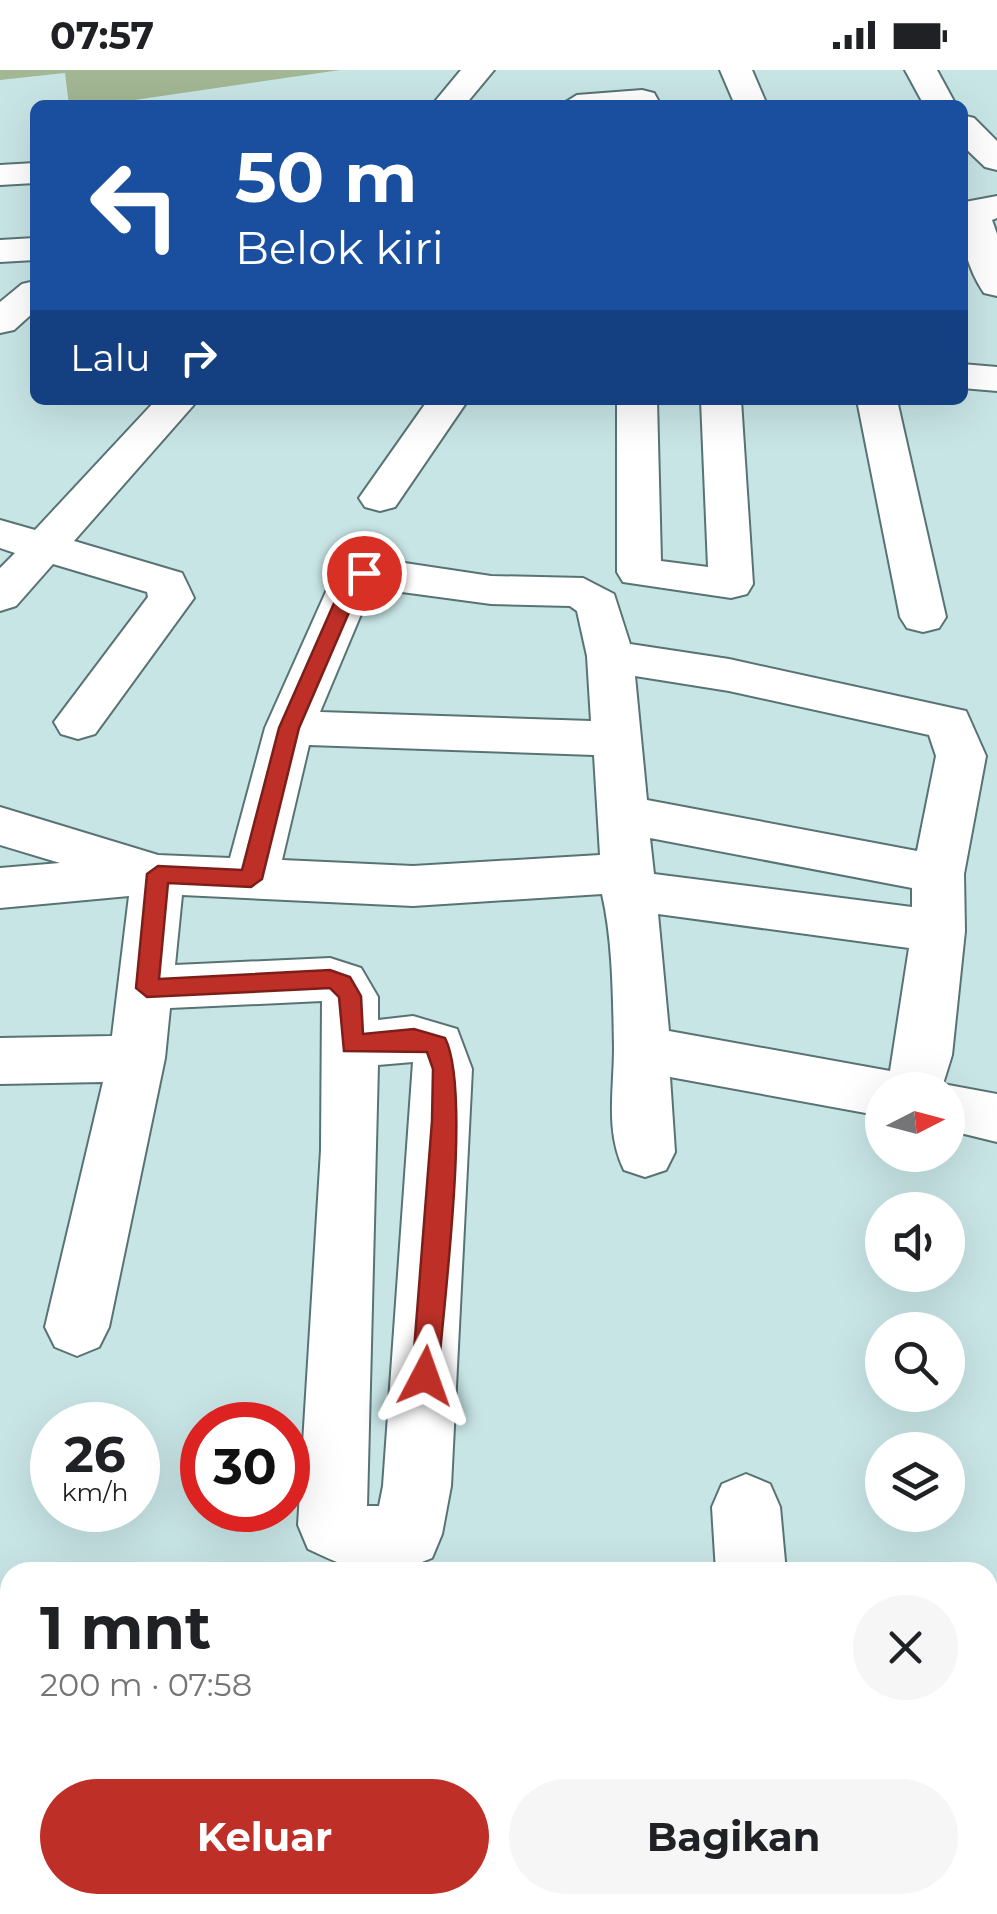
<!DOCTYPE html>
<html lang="id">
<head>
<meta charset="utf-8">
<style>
	:root { --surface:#fff; --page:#f6f6f6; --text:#202124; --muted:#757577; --accent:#be3027 }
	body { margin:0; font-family:Montserrat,sans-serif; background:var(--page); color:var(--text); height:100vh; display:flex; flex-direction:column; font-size:38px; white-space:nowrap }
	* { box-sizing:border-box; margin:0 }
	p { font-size:32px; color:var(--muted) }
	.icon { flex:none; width:55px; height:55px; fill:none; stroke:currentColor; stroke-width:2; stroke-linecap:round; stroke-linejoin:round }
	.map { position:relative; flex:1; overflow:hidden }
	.sheet { position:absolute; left:0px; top:1492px; width:998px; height:352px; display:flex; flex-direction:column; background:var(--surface); border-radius:30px 30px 0 0; box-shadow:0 10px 40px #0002 }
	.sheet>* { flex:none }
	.banner { position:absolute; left:30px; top:30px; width:938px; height:305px; border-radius:15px; box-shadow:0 10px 40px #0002; background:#1a4fa0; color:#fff; overflow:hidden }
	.needle { width:65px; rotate:84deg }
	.fabs { position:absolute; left:865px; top:1002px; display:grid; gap:20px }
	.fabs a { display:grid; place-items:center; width:100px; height:100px; border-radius:50%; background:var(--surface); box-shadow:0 10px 40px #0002; font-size:50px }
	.speed { position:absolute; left:30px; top:1332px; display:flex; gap:20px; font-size:50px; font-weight:700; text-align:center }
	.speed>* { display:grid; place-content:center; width:130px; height:130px; border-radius:50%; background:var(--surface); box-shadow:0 10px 40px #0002; line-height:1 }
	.speed small { font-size:25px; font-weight:400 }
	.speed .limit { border:15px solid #d22; background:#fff; color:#111 }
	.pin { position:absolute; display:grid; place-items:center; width:85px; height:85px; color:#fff; margin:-42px; border:5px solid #fff; border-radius:50%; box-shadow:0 2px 10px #0007 }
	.me { position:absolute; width:110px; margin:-55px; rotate:4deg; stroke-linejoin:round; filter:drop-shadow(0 0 8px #0008) }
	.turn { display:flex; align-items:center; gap:35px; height:210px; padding:0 40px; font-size:45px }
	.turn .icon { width:130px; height:130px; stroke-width:2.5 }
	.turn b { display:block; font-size:70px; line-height:85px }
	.then { display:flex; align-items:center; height:95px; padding:0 40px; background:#0003; gap:20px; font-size:38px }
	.round { display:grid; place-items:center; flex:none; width:105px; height:105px; border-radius:52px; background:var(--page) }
	.head { display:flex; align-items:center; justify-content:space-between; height:170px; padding:0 40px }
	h1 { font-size:60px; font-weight:700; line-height:75px }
	.primary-button { display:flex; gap:20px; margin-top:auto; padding:20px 40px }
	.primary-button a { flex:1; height:115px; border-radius:60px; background:var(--accent); color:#fff; font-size:40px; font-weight:700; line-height:115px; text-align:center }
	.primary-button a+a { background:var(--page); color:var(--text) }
	.status { display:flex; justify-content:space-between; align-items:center; height:70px; padding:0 50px; background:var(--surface); direction:ltr }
	.status svg { height:28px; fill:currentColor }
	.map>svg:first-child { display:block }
	.green { fill:#a3b794 }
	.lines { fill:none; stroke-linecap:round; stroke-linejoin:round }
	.minor-casing { stroke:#597374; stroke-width:4 }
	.minor { fill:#fff; fill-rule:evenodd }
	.route { fill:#be3027; stroke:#7c1f19; stroke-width:2.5 }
</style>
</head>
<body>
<div class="status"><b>07:57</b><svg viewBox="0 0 49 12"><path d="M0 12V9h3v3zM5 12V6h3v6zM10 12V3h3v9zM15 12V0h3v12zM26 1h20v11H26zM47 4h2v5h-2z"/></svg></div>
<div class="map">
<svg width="997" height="1844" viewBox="0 0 997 1844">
	<rect width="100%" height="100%" fill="#c8e5e6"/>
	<path class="green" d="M 0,0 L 340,0 L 100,35 L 69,35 L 65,3 L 0,10 Z"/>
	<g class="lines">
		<defs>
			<path id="minor" d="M 461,0 L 494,0 L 465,35 L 432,35 Z
				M 720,0 L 752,0 L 767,35 L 735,35 Z
				M 905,0 L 937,0 L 956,35 L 924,35 Z
				M 642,20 L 654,23 L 658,30 L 655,35 L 561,35 L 577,25 Z
				M 962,45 L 974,48 L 997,71 L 997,100 L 985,97 L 962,75 Z
				M 35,93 L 35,113 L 0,115 L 0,95 Z
				M 997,126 L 997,148 L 992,150 L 997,164 L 997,226 L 984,223 C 968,200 955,159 965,132 Z
				M 35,168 L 35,190 L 0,192 L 0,170 Z
				M 35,211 L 35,241 L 14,260 L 0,263 L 0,232 L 22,214 Z
				M 962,294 L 997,297 L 997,321 L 962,318 Z
				M 156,330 L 198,330 L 74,471 L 182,503 L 194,528 L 95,664 L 78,669 L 61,664 L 54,652 L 148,527 L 147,522 L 53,494 L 16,536 L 0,541 L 0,498 L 15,483 L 0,478 L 0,450 L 35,460 Z
				M 428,330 L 468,330 L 395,437 L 380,441 L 365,437 L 359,428 Z
				M 617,330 L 657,330 L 661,491 L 708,497 L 701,330 L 741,330 L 753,514 L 747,524 L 731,528 L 623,512 L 617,502 Z
				M 857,330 L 897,330 L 946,547 L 939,558 L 923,562 L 907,558 L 900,547 Z
				M 378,489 L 491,506 L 583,508 L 614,524 L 630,574 L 729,589 L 966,641 L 986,686 L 964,804 L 965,861 L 952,985 L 943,1014 L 997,1024 L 997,1072 L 948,1060 L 948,1020 L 882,1020 L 882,1046 L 670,1007 L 675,1082 L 666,1100 L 645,1107 L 624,1100 C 605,1061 614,1020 614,978 C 613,929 613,871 602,824 L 413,836 L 182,825 L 175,895 L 330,888 L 361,898 L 378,927 L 378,950 L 413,946 L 457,959 L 472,999 L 451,1416 L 442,1464 L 432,1488 C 378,1510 359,1503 308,1479 L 298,1455 L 321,1080 L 322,931 L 170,938 L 165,988 L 109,1257 L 99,1277 L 77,1286 L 55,1277 L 45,1257 L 103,1012 L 0,1014 L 0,968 L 112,966 L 129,826 L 0,838 L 0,798 L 60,793 L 0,775 L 0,737 L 158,785 L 230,788 L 265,658 L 333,506 L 339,496 ZM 372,518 L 491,534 L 570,536 L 577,541 L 587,586 L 591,651 L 320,642 ZM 635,606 L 729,621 L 929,665 L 936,686 L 917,781 L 647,730 ZM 309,675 L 594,685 L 600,785 L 413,796 L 282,790 ZM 650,768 L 912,818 L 912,837 L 654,804 ZM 658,844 L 909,878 L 890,1001 L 669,961 ZM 413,992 L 383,1416 L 379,1436 L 367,1436 L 378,995 Z
				M 746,1404 L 770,1414 L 780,1437 L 786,1502 L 716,1502 L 712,1437 L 722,1414 Z
				M 743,1835 L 821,1835 L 821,1844 L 743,1844 Z"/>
		</defs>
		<use href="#minor" class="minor-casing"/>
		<use href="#minor" class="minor"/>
	</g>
	<path class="route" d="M 357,499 L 373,503 L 363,510 L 299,658 L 262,809 L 251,817 L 168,813 L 159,909 L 330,900 L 350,907 L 361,926 L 363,964 L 414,959 L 445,968 C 472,1021 443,1237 438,1306 L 434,1315 L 425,1319 L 416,1315 L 412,1306 L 432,1051 L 433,999 L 427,982 L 344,981 L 339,927 L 330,918 L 147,927 L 136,918 L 147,804 L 158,796 L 242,800 L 279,658 L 346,506 Z"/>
</svg>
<div class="fabs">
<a><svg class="needle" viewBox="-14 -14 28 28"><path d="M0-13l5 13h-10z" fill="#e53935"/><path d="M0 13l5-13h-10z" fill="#757577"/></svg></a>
<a><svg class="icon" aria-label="sound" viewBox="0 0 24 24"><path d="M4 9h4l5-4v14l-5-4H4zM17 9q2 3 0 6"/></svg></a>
<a><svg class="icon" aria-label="search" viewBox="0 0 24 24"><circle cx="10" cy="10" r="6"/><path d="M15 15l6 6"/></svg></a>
<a><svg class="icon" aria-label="layers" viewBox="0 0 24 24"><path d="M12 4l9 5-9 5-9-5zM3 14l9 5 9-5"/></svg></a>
</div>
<div class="speed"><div>26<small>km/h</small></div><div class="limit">30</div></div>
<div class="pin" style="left:364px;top:503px;background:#d93025"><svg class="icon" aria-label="arrive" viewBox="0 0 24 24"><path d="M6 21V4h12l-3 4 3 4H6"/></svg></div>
<svg class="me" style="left:425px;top:1306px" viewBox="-20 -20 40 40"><path d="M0-17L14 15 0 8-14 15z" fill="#be3027" stroke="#fff" stroke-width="4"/></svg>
<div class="banner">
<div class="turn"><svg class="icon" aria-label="left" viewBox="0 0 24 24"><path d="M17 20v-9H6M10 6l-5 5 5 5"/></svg><div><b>50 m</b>Belok kiri</div></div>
<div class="then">Lalu<svg class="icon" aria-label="right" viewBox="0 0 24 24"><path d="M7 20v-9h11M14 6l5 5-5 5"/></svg></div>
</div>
<section class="sheet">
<div class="head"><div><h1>1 mnt</h1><p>200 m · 07:58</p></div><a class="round"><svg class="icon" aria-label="close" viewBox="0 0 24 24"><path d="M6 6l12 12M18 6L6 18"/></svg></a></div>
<div class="primary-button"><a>Keluar</a><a>Bagikan</a></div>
</section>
</div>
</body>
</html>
